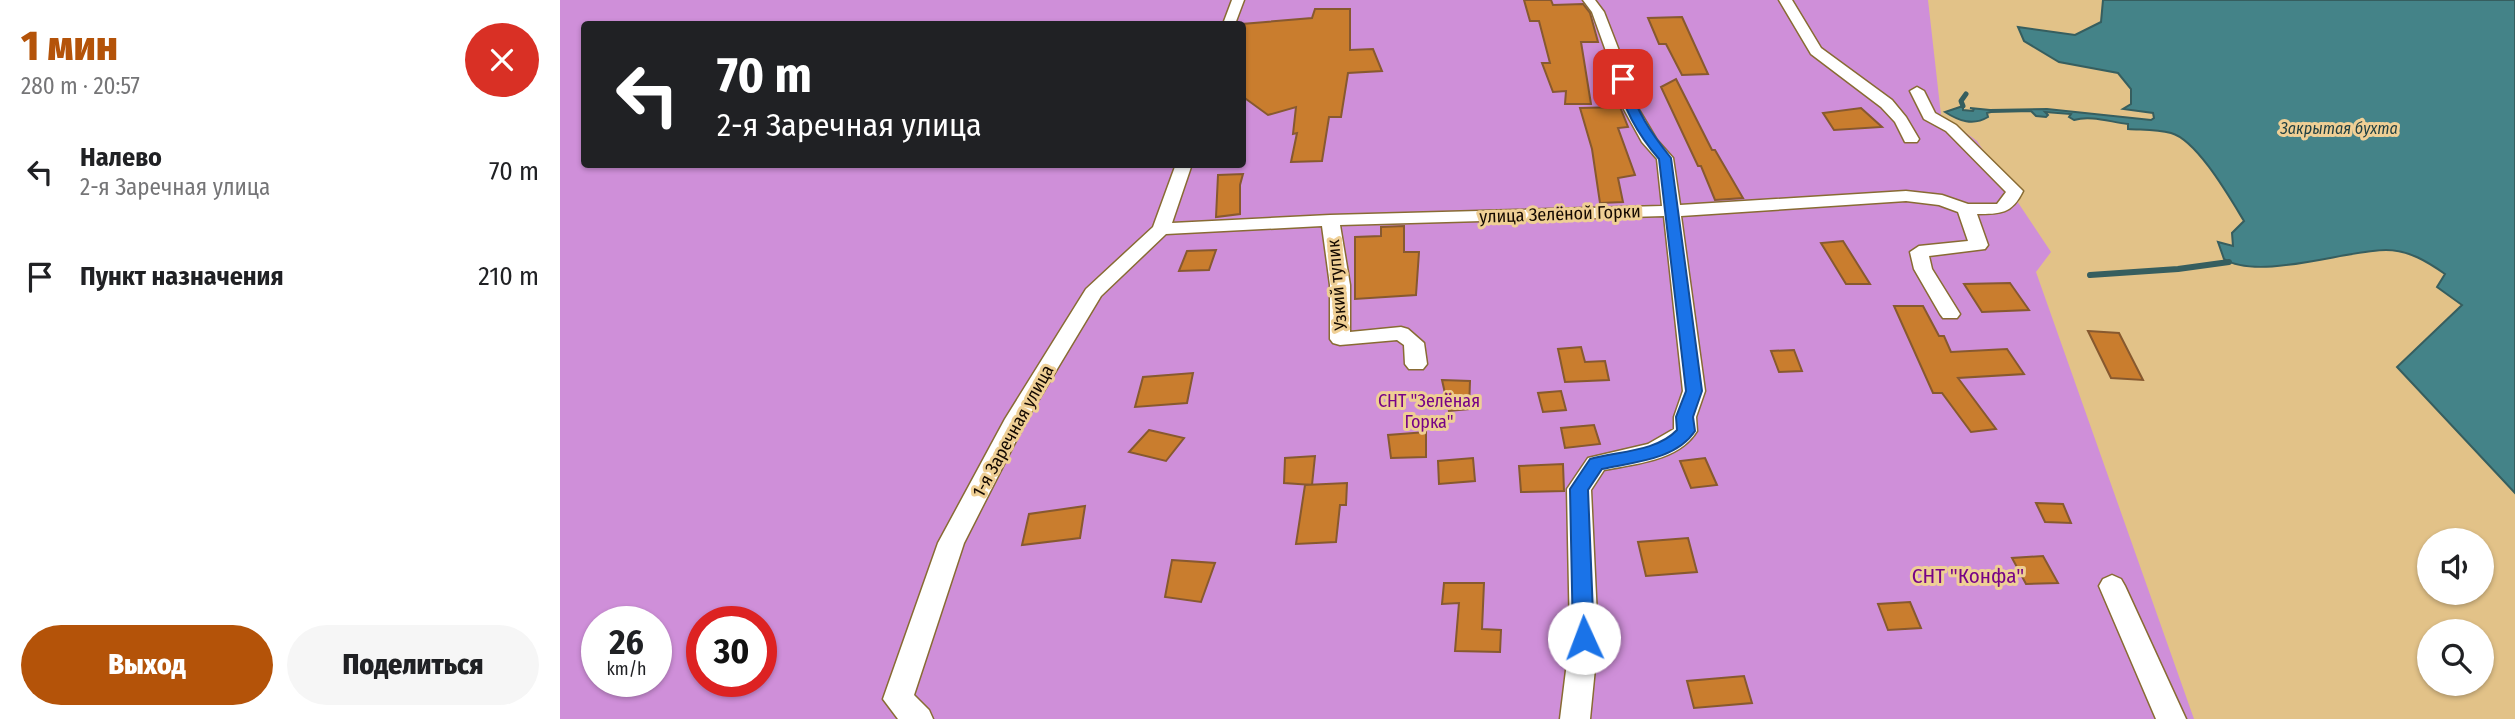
<!DOCTYPE html>
<html lang="ru">
<head>
<meta charset="utf-8">
<style>
	:root { --surface:#fff; --page:#f6f6f6; --text:#202124; --muted:#757577; --accent:#b45309 }
	body { margin:0; font-family:"Fira Sans Condensed",sans-serif; background:var(--page); color:var(--text); height:100vh; display:flex; flex-direction:column; font-size:26px; white-space:nowrap }
	* { box-sizing:border-box; margin:0 }
	p { font-size:23px; color:var(--muted) }
	.icon { flex:none; width:38px; height:38px; fill:none; stroke:currentColor; stroke-width:2; stroke-linecap:round; stroke-linejoin:round }
	.map { position:relative; flex:1; overflow:hidden }
	.sheet { display:flex; flex-direction:column; background:var(--surface); width:560px }
	.sheet>* { flex:none }
	.guide { position:absolute; left:21px; top:21px; width:665px; height:147px; border-radius:7px; box-shadow:0 2px 5px #0004; background:#202124; color:#fff; overflow:hidden }
	.controls { position:absolute; left:1857px; top:528px; display:grid; gap:14px }
	.controls a { display:grid; place-items:center; width:77px; height:77px; border-radius:50%; background:var(--surface); box-shadow:0 2px 5px #0004; font-size:35px }
	.speed { position:absolute; left:21px; top:606px; display:flex; gap:14px; font-size:35px; font-weight:700; text-align:center }
	.speed>* { display:grid; place-content:center; width:91px; height:91px; border-radius:50%; background:var(--surface); box-shadow:0 2px 5px #0004; line-height:1 }
	.speed small { font-size:18px; font-weight:400 }
	.speed .limit { border:10px solid #d22; background:#fff; color:#111 }
	.pin { position:absolute; display:grid; place-items:center; width:60px; height:60px; color:#fff; margin:-30px; border-radius:14px; box-shadow:0 4px 10px #0006 }
	.me { position:absolute; width:77px; margin:-38px; rotate:358deg; stroke-linejoin:round; filter:drop-shadow(0 0 5px #0008) }
	.turn { display:flex; align-items:center; gap:24px; height:147px; padding:0 21px; font-size:32px }
	.turn .icon { width:91px; height:91px; stroke-width:2.5 }
	.turn b { display:block; font-size:49px; line-height:60px }
	.round { display:grid; place-items:center; flex:none; width:74px; height:74px; border-radius:37px; background:var(--page) }
	.headline { display:flex; align-items:center; justify-content:space-between; height:119px; padding:0 21px }
	h1 { font-size:42px; font-weight:800; line-height:52px; color:var(--accent) }
	.button { display:flex; gap:14px; margin-top:auto; padding:14px 21px }
	.button a { flex:1; height:80px; border-radius:42px; background:var(--accent); color:#fff; font-size:28px; font-weight:800; line-height:80px; text-align:center }
	.button a+a { background:var(--page); color:var(--text) }
	ul { padding:0; list-style:none }
	li { display:flex; align-items:center; gap:21px; height:105px; padding:0 21px }
	li div { flex:1 }
	li b { display:block; font-size:26px }
	li em { font-style:normal }
	main { display:flex; flex:1; min-height:0 }
	.map>svg:first-child { display:block }
	.green { fill:#cf8fd9; fill-rule:evenodd }
	.water { fill:#448388; stroke:#365e5f; stroke-width:2 }
	.lines { fill:none; stroke-linecap:round; stroke-linejoin:round }
	.stream-far1 { stroke:#365e5f; stroke-width:5 }
	.stream { stroke:#365e5f; stroke-width:6 }
	.building { fill:#c97d2e; stroke:#87592f; stroke-width:2 }
	.minor-casing { stroke:#886b33; stroke-width:3 }
	.minor { fill:#fff; fill-rule:evenodd }
	.route { fill:#1a73e8; stroke:#114b97; stroke-width:2 }
	.labels { text-anchor:middle; stroke-width:6; stroke-linejoin:round; paint-order:stroke }
	.far-water-label { font-size:16px; font-style:italic; fill:#1e3e41; stroke:#efcf95 }
	.street-label { font-size:18px; fill:#140900; stroke:#efcf95 }
	.park-label { font-size:18px; fill:#770387; stroke:#efcf95 }
	.near-park-label { font-size:21px; fill:#770387; stroke:#efcf95 }
</style>
</head>
<body>
<main>
<section class="sheet">
<div class="headline"><div><h1>1 мин</h1><p>280 m · 20:57</p></div><a class="round" style="background:#d93025;color:#fff"><svg class="icon" aria-label="close" viewBox="0 0 24 24"><path d="M6 6l12 12M18 6L6 18"/></svg></a></div>
<ul>
<li><svg class="icon" aria-label="left" viewBox="0 0 24 24"><path d="M17 20v-9H6M10 6l-5 5 5 5"/></svg><div><b>Налево</b><p>2-я Заречная улица</p></div><em>70 m</em></li>
<li><svg class="icon" aria-label="arrive" viewBox="0 0 24 24"><path d="M6 21V4h12l-3 4 3 4H6"/></svg><div><b>Пункт назначения</b></div><em>210 m</em></li>
</ul>
<div class="button"><a>Выход</a><a>Поделиться</a></div>
</section>
<div class="map">
<svg width="1955" height="719" viewBox="0 0 1955 719">
	<rect width="100%" height="100%" fill="#e2c288"/>
	<path class="green" d="M 0,0 L 1368,0 L 1381,115 L 1417,141 L 1491,252 L 1476,272 L 1634,719 L 0,719 ZM 24,24 L 682,24 L 682,164 L 24,164 ZM 37,621 L 96,621 L 96,681 L 37,681 ZM 142,621 L 201,621 L 201,681 L 142,681 Z"/>
	<path class="water" d="M 1543,0 L 1955,0 L 1955,493 L 1837,367 L 1902,305 L 1877,287 L 1885,274 C 1868,262 1849,250 1826,250 C 1786,250 1699,281 1664,259 L 1658,242 L 1673,246 L 1672,233 L 1684,221 C 1670,198 1637,140 1611,133 C 1596,129 1583,130 1568,129 L 1568,124 C 1550,122 1531,115 1514,120 L 1509,117 L 1511,114 L 1485,112 L 1488,115 L 1486,117 L 1476,116 L 1471,111 L 1431,112 L 1427,113 L 1428,117 C 1413,126 1399,121 1385,112 L 1403,106 L 1403,110 L 1413,111 L 1414,109 L 1410,108 L 1430,110 L 1487,109 L 1591,120 L 1594,118 L 1593,113 L 1563,109 L 1571,104 L 1571,89 L 1558,73 L 1499,62 L 1464,41 L 1458,27 L 1515,35 L 1541,22 Z"/>
	<g class="lines">
		<path class="stream-far1" d="M 1403,106 L 1401,101 L 1406,94"/>
		<path class="stream" d="M 1530,275 L 1618,269 L 1669,262"/>
	</g>
	<path class="building" d="M 964,0 L 991,0 L 993,5 L 1023,4 L 1030,13 L 1038,42 L 1021,42 L 1031,104 L 1005,104 L 1006,91 L 993,92 L 982,63 L 990,63 L 979,21 L 970,21 Z
		M 755,9 L 790,9 L 790,50 L 813,49 L 822,71 L 788,73 L 781,117 L 769,117 L 762,161 L 731,162 L 737,133 L 733,134 L 736,107 L 708,115 L 682,96 L 682,24 L 752,18 Z
		M 1122,17 L 1148,74 L 1122,75 L 1106,44 L 1099,44 L 1088,18 Z
		M 1116,79 L 1152,150 L 1155,150 L 1183,198 L 1155,200 L 1141,166 L 1138,166 L 1101,87 Z
		M 1060,107 L 1068,127 L 1058,128 L 1075,175 L 1058,178 L 1063,202 L 1040,203 L 1032,149 L 1020,108 Z
		M 1301,108 L 1322,127 L 1274,130 L 1263,113 Z
		M 683,174 L 680,185 L 680,214 L 656,217 L 658,175 Z
		M 844,226 L 844,252 L 859,252 L 856,295 L 795,299 L 795,237 L 821,236 L 821,227 Z
		M 1283,241 L 1310,284 L 1286,284 L 1261,243 Z
		M 656,250 L 649,270 L 619,271 L 627,251 Z
		M 1450,283 L 1469,310 L 1422,312 L 1404,284 Z
		M 1334,306 L 1363,306 L 1379,336 L 1384,336 L 1391,352 L 1447,349 L 1464,374 L 1398,378 L 1436,429 L 1411,432 L 1382,393 L 1373,393 Z
		M 1528,331 L 1559,333 L 1583,380 L 1551,378 Z
		M 1021,347 L 1025,362 L 1045,361 L 1049,380 L 1005,382 L 998,349 Z
		M 1234,350 L 1242,371 L 1219,372 L 1211,351 Z
		M 633,373 L 627,403 L 575,407 L 583,377 Z
		M 882,380 L 910,381 L 909,409 L 889,411 Z
		M 1001,391 L 1006,410 L 983,412 L 978,393 Z
		M 1034,425 L 1040,444 L 1005,448 L 1001,428 Z
		M 589,430 L 624,438 L 606,461 L 569,452 Z
		M 866,432 L 866,457 L 831,458 L 828,435 Z
		M 755,456 L 752,485 L 724,483 L 725,458 Z
		M 913,458 L 915,481 L 879,484 L 878,461 Z
		M 1145,458 L 1157,485 L 1131,488 L 1120,461 Z
		M 1003,464 L 1004,491 L 961,492 L 959,466 Z
		M 787,483 L 786,505 L 780,505 L 776,542 L 736,544 L 745,485 Z
		M 1476,503 L 1503,504 L 1511,523 L 1485,522 Z
		M 525,506 L 520,538 L 462,545 L 469,514 Z
		M 1128,538 L 1137,572 L 1086,576 L 1078,542 Z
		M 1483,556 L 1498,583 L 1466,584 L 1452,558 Z
		M 612,560 L 655,563 L 641,602 L 605,597 Z
		M 884,583 L 924,583 L 922,629 L 941,630 L 940,652 L 895,651 L 899,603 L 882,604 Z
		M 1350,602 L 1361,628 L 1328,630 L 1318,604 Z
		M 1184,676 L 1192,703 L 1134,708 L 1127,681 Z"/>
	<g class="lines">
		<defs>
			<path id="minor" d="M 672,0 L 684,0 L 675,24 L 663,24 Z
				M 1023,0 L 1035,0 L 1044,12 L 1070,79 L 1075,103 L 1097,140 L 1113,158 L 1120,205 L 1346,191 L 1382,195 L 1408,204 L 1437,204 L 1446,192 L 1386,131 L 1364,119 L 1350,91 L 1357,87 L 1364,91 L 1375,113 L 1396,125 L 1463,191 C 1452,214 1440,214 1417,214 L 1428,245 L 1425,249 L 1369,256 L 1372,269 L 1400,314 L 1397,318 L 1383,318 L 1380,314 L 1354,269 L 1350,252 L 1359,246 L 1408,241 L 1398,212 L 1379,205 L 1346,201 L 1121,216 L 1145,391 L 1136,417 L 1137,431 C 1119,461 1074,464 1044,470 L 1031,490 L 1038,638 L 1030,719 L 1000,719 L 1010,638 L 1007,489 L 1028,458 L 1088,444 L 1114,429 L 1114,417 L 1123,391 L 1104,216 L 780,225 L 790,285 L 790,332 L 841,327 L 848,329 L 864,343 L 867,364 L 863,369 L 849,369 L 845,364 L 844,345 L 837,340 L 780,345 L 773,343 L 770,339 L 770,285 L 762,226 L 606,234 L 541,296 L 467,419 L 404,543 L 354,695 L 369,710 L 373,719 L 338,719 L 323,699 L 378,543 L 445,419 L 526,289 L 593,227 L 616,164 L 632,164 L 612,223 L 770,215 L 1102,206 L 1097,159 L 1082,142 L 1061,104 L 1056,79 L 1032,12 Z
				M 1219,0 L 1232,0 L 1261,48 L 1332,100 L 1346,117 L 1359,139 L 1357,142 L 1345,142 L 1335,122 L 1321,107 L 1251,54 Z
				M 1552,575 L 1561,579 L 1565,586 L 1626,719 L 1596,719 L 1539,586 L 1543,579 Z"/>
		</defs>
		<use href="#minor" class="minor-casing"/>
		<use href="#minor" class="minor"/>
	</g>
	<path class="route" d="M 1063,75 L 1068,79 C 1075,110 1091,133 1111,158 L 1142,391 L 1133,417 L 1135,431 C 1116,460 1073,462 1042,469 L 1028,490 L 1034,638 L 1031,644 L 1024,647 L 1016,644 L 1013,638 L 1010,489 L 1030,459 C 1058,451 1096,452 1117,430 L 1116,417 L 1126,391 L 1099,159 C 1079,136 1063,108 1057,79 Z"/>
	<g class="labels">
		<g class="far-water-label">
			<text x="1779" y="134">Закрытая бухта</text>
		</g>
		<g class="street-label">
			<text transform="translate(1000 214) rotate(-2)" y="6">улица Зелёной Горки</text>
			<text transform="translate(777 285) rotate(-95)" y="6">Узкий тупик</text>
			<text transform="translate(453 431) rotate(-61)" y="6">1-я Заречная улица</text>
		</g>
		<g class="park-label">
			<text x="869" y="407">СНТ "Зелёная<tspan x="869" dy="21">Горка"</tspan></text>
		</g>
		<g class="near-park-label">
			<text x="1408" y="583">СНТ "Конфа"</text>
		</g>
	</g>
</svg>
<div class="controls">
<a><svg class="icon" aria-label="sound" viewBox="0 0 24 24"><path d="M4 9h4l5-4v14l-5-4H4zM17 9q2 3 0 6"/></svg></a>
<a><svg class="icon" aria-label="search" viewBox="0 0 24 24"><circle cx="10" cy="10" r="6"/><path d="M15 15l6 6"/></svg></a>
</div>
<div class="speed"><div>26<small>km/h</small></div><div class="limit">30</div></div>
<div class="pin" style="left:1063px;top:79px;background:#d93025"><svg class="icon" aria-label="arrive" viewBox="0 0 24 24"><path d="M6 21V4h12l-3 4 3 4H6"/></svg></div>
<svg class="me" style="left:1024px;top:638px" viewBox="-20 -20 40 40"><circle r="19" fill="#fff"/><path d="M0-13L10 11 0 6-10 11z" fill="#1a73e8"/></svg>
<div class="guide">
<div class="turn"><svg class="icon" aria-label="left" viewBox="0 0 24 24"><path d="M17 20v-9H6M10 6l-5 5 5 5"/></svg><div><b>70 m</b>2-я Заречная улица</div></div>
</div>
</div>
</main>
</body>
</html>
